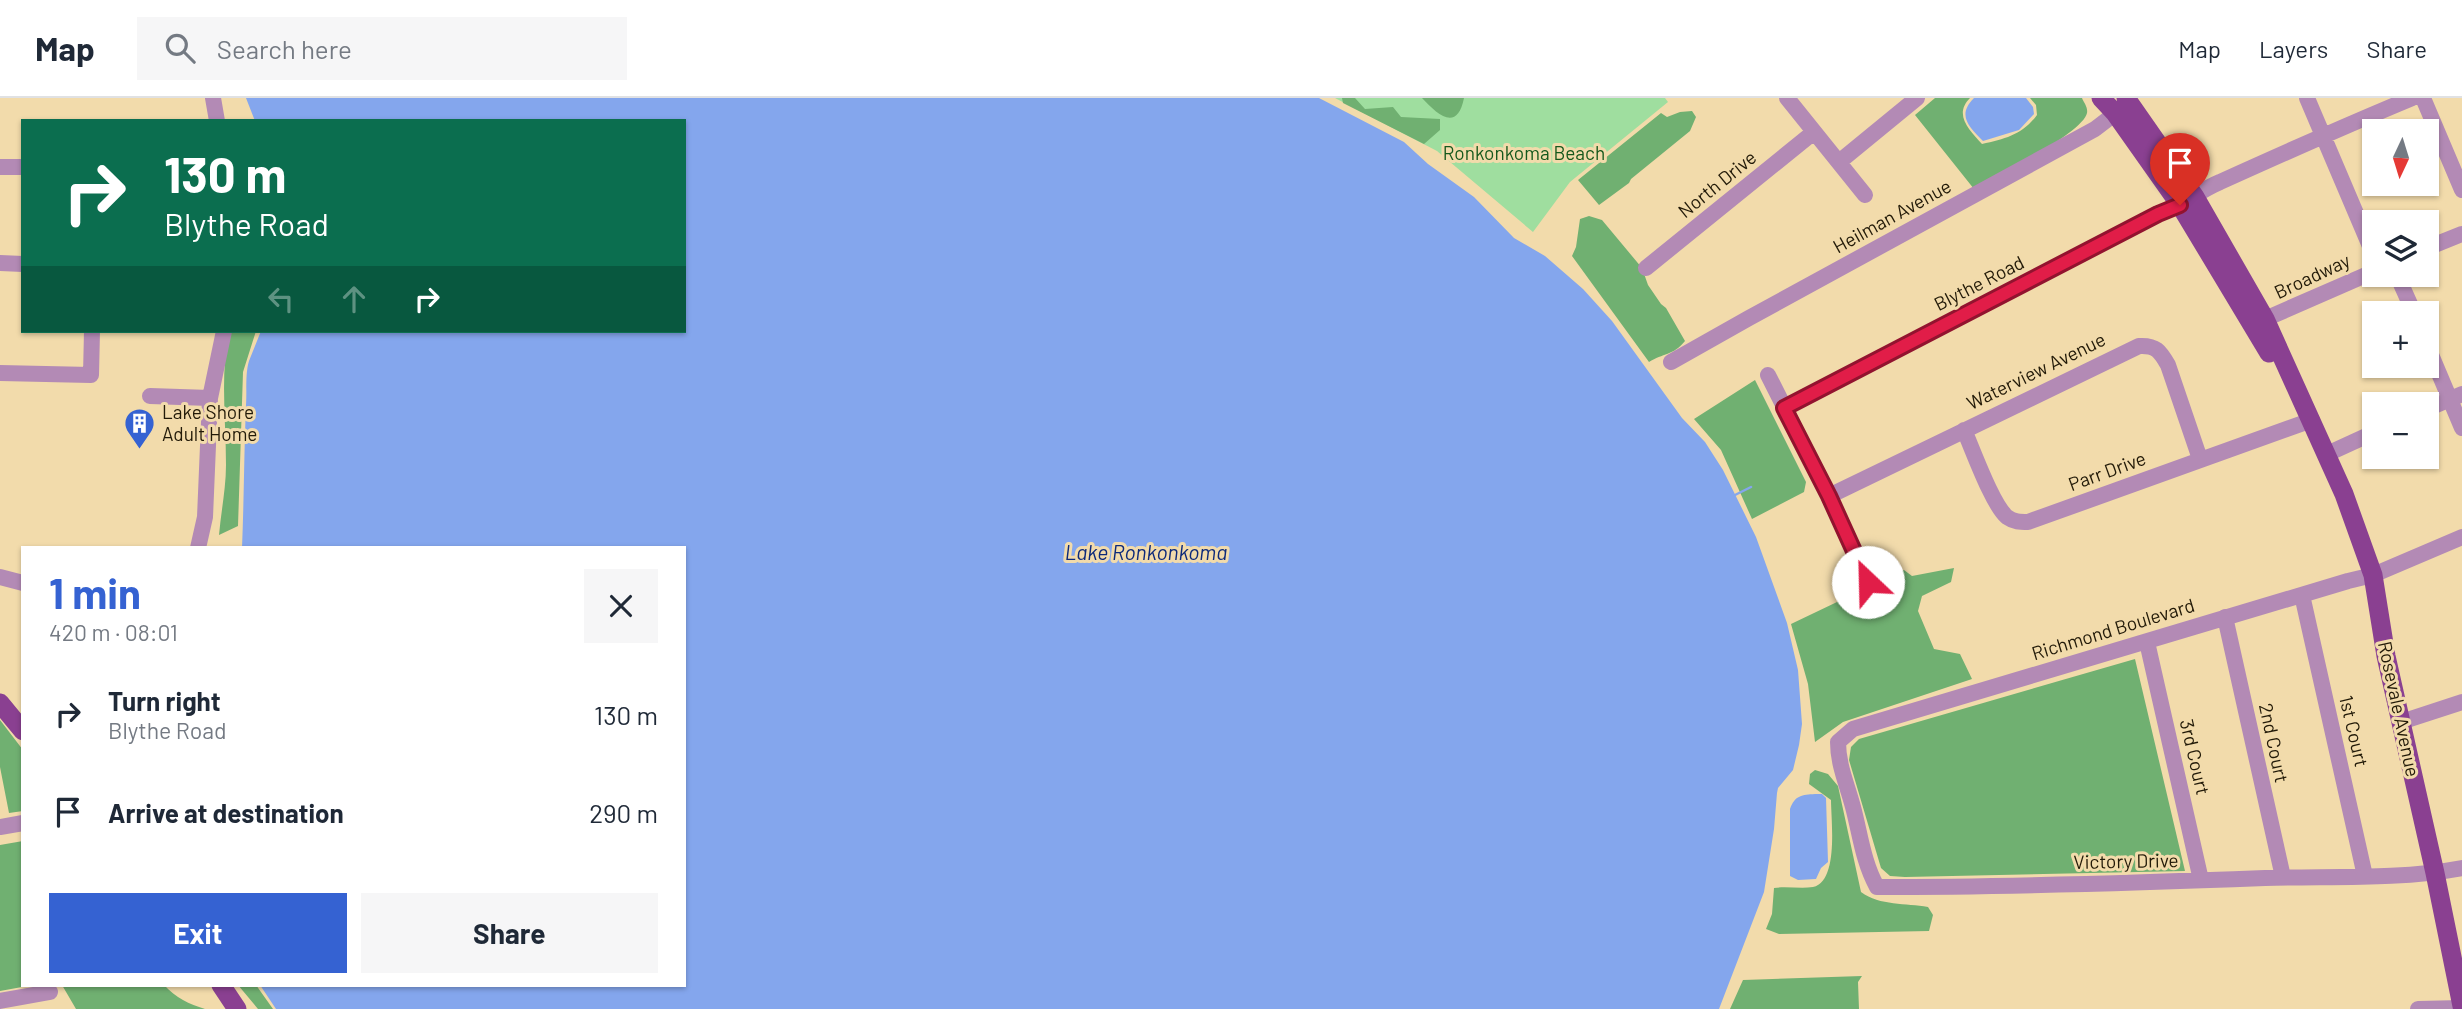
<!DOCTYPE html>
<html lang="en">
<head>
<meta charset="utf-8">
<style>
	:root { --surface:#fff; --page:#f6f6f7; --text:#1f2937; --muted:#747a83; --line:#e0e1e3; --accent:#3562d2 }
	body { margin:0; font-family:Barlow,sans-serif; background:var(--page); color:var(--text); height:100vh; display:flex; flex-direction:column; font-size:26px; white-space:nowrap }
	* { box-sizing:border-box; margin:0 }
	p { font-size:23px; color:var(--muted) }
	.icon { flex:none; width:38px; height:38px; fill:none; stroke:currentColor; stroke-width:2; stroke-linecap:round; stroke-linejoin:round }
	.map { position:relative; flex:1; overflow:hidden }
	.sheet { position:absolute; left:21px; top:448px; width:665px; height:441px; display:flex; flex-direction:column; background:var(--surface); border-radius:0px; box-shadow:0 2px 5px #0004 }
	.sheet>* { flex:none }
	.hud { position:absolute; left:21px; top:21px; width:665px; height:214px; border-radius:0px; box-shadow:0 2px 5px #0004; background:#0b6e4f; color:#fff; overflow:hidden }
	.needle { width:46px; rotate:184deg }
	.tools { position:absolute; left:2362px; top:21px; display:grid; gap:14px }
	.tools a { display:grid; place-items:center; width:77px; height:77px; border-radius:0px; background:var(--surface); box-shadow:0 2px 5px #0004; font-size:35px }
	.pin { position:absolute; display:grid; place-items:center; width:60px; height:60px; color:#fff; margin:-72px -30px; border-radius:50% 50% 50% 0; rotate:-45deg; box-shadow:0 0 7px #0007 }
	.pin .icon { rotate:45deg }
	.me { position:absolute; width:77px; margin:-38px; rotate:336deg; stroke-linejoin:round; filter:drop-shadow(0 0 5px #0008) }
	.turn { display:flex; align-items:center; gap:24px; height:147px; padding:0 28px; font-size:32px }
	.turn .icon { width:91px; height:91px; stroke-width:2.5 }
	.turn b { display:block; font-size:49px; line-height:60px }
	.lanes { display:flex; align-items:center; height:66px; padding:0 28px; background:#0003; justify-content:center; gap:35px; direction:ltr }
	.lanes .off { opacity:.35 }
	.round { display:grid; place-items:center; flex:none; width:74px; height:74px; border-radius:0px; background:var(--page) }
	.head { display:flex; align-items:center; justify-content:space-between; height:119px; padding:0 28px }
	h1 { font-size:42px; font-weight:700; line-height:52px; color:var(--accent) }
	.primary-button { display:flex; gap:14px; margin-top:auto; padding:14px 28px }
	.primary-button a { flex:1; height:80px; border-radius:0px; background:var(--accent); color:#fff; font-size:28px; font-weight:700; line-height:80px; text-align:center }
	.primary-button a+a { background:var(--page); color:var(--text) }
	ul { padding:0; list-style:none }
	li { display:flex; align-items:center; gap:21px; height:98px; padding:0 28px }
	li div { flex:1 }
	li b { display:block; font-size:26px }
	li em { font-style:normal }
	header { display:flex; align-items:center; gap:42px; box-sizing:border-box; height:98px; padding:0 35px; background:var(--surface); border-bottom:2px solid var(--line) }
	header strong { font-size:33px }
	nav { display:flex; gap:38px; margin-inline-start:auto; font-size:24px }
	.search { width:490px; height:63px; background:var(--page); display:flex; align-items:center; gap:18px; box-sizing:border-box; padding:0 24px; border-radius:0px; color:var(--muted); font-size:26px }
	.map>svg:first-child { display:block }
	.green { fill:#9fde9f }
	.forest { fill:#70b071 }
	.water { fill:#84a6ed }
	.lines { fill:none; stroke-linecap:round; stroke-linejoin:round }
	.stream { stroke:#84a6ed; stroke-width:2.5 }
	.minor { stroke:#b38ab5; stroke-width:16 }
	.major { stroke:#8a4091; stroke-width:19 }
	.route-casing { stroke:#92132f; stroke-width:18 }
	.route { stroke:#e11d48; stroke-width:12 }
	.labels { text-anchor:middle; stroke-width:6; stroke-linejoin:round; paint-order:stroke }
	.park-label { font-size:19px; fill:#15581c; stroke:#f2dbab }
	.street-label { font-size:19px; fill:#221a08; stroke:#f2dbab }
	.poi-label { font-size:19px; fill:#221a08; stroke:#f2dbab; text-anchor:start }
	.water-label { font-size:21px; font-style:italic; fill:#0d297a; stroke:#f2dbab }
</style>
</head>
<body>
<header>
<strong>Map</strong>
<div class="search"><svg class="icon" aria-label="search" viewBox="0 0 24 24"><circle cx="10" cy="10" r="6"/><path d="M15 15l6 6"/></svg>Search here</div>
<nav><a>Map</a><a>Layers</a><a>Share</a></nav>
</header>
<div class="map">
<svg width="2462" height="911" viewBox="0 0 2462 911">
	<rect width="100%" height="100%" fill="#f2dbab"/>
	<path class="green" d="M 1335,0 L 1665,0 L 1668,4 L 1570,84 L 1533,134 L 1437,53 Z"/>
	<path class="forest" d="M 1342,0 L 1355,0 L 1365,11 L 1393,9 L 1401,19 L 1440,21 L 1440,32 L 1424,46 L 1343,5 Z
		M 1422,0 L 1464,0 C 1457,35 1437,16 1422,0 Z
		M 1935,0 L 1970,0 C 1953,17 1970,33 1982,46 C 2006,41 2023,36 2037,17 L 2036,7 L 2030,0 L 2082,0 C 2084,5 2088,9 2087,15 C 2083,35 1994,80 1974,91 L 1915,17 Z
		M 1692,13 L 1696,19 L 1690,33 L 1631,81 L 1629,85 L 1599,107 L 1578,82 L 1661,15 L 1667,19 L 1680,14 Z
		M 1589,118 L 1602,122 L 1642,170 L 1648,187 L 1661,206 L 1666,210 L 1685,243 C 1673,258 1663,255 1649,264 L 1572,158 L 1576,149 L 1580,121 Z
		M 229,233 L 256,233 L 243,274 L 238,428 L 219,437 C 221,414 226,390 226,367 C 226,322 220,278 229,233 Z
		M 1755,282 L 1806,384 L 1804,394 L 1752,421 L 1721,352 L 1694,321 Z
		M 1954,470 L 1951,484 L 1922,498 L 1918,513 L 1934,551 L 1960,556 L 1972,581 L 1843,624 L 1815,644 L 1808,586 L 1791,526 L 1904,472 L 1912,478 Z
		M 2135,561 L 2185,773 L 1905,779 L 1890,778 L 1881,770 L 1849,662 L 1851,649 L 1859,641 Z
		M 0,622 L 23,652 L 23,713 L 9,715 L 0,669 Z
		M 1815,672 L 1828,676 L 1838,688 L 1861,794 C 1880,808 1906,805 1928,809 L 1933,817 L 1929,833 L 1779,836 L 1766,831 L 1772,816 L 1774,790 C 1786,788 1801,791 1813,789 C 1839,783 1831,722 1831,702 L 1809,686 L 1810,676 Z
		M 23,743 L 23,887 L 33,887 L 0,893 L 0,747 Z
		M 1862,878 L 1858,884 L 1859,911 L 1730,911 L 1743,882 Z
		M 62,887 L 164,887 C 176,900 189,906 205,911 L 76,911 Z
		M 238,887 L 256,887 L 273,911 L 258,911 Z"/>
	<path class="water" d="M 246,0 L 1319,0 L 1404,44 L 1428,66 L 1474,99 L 1514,140 L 1545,158 L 1583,191 L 1612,223 L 1682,320 L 1705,344 L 1723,372 L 1756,439 L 1787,525 L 1798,572 L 1802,626 L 1799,647 L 1793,672 L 1778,690 L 1777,695 L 1774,731 L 1764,794 L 1719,911 L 276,911 L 260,887 L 684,887 L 684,450 L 242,450 C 244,402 244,355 246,307 C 247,294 245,276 249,263 C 253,253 257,243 261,233 L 684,233 L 684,23 L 255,23 Z
		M 1974,0 L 2026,0 L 2033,9 L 2034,16 L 2019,32 L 1983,43 C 1970,29 1956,18 1974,0 Z
		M 1815,696 L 1822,696 L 1826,700 L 1828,764 L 1821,770 L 1816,781 L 1798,782 L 1790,778 L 1790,711 C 1795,697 1802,697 1815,696 Z"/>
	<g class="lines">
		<path class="stream" d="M 1735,397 L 1751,389"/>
		<path class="minor" d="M 213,0 L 217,23
			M 1787,0 L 1865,97
			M 2307,0 L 2375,160
			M 2423,0 L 2462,92
			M 1839,64 L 1917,0
			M 0,69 L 23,69
			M 2427,150 L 2462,136
			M 0,165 L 23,166
			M 1646,170 L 1814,34
			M 2397,177 L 2414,215
			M 2265,221 L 2375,173
			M 2427,247 L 2462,330
			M 1671,264 L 1749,220 L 2095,31 L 2125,8
			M 0,275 L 91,277 L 92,233
			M 1768,277 L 1829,398 L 1868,484
			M 150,298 L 210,300
			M 1784,310 L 2158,116 C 2181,109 2198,93 2220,84 C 2284,55 2347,27 2412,0
			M 2427,311 L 2462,296
			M 1964,332 C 1973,352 1992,406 2007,419 C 2014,424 2020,424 2028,424 L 2312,322
			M 2327,356 L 2375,334
			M 1829,398 L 2139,248 C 2156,247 2160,253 2168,267 L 2200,361
			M 2462,439 L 2373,477 L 2348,483 L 1853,631 L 1838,644 C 1838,667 1847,686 1853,709 C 1860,735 1863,764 1877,789 C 2006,789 2136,785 2265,780 C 2331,778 2398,782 2462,770
			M 198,450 L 205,419 L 210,300 L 224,233
			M 0,479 L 23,485
			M 2302,497 L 2365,778
			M 2225,519 L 2283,779
			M 2147,544 L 2201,782
			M 2401,624 L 2462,604
			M 0,729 L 23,725
			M 0,903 L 50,894
			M 2418,911 L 2462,910"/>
		<path class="major" d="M 2101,0 L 2115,15 L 2180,107 L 2269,255
			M 2126,0 L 2195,99 L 2265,221 L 2344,396 L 2373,477 L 2386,558 L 2435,775 L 2462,908
			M 0,605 L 23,633
			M 221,887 L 237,911"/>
	</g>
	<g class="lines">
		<defs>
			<path id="route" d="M 1868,484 L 1829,398 L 1784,310 L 2158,116 L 2180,107"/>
		</defs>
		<use href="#route" class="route-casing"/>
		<use href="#route" class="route"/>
	</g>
	<defs>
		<symbol id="building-pin" viewBox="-11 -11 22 30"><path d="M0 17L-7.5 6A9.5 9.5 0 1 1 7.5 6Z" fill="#3562d2" stroke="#f2dbab"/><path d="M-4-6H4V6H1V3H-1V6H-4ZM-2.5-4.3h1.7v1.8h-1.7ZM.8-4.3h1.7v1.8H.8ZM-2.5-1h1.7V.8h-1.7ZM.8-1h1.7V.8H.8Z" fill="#fff"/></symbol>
	</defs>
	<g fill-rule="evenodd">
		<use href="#building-pin" x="122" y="308" width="35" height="47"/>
	</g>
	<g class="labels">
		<g class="park-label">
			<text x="1524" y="62">Ronkonkoma Beach</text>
		</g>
		<g class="street-label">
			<text transform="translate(1717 86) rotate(-39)" y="7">North Drive</text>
			<text transform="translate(1892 118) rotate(-29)" y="7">Heilman Avenue</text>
			<text transform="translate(2312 178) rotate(-25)" y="7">Broadway</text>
			<text transform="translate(1979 185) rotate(-27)" y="7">Blythe Road</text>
			<text transform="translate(2036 273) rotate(-26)" y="7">Waterview Avenue</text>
			<text transform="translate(2107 373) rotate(-20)" y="7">Parr Drive</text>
			<text transform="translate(2113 531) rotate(-17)" y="7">Richmond Boulevard</text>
			<text transform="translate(2399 611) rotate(78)" y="7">Rosevale Avenue</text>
			<text transform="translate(2354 633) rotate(77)" y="7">1st Court</text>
			<text transform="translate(2274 645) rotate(78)" y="7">2nd Court</text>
			<text transform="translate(2195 659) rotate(77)" y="7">3rd Court</text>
			<text transform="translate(2126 763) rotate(-1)" y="7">Victory Drive</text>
		</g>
		<g class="poi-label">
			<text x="162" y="321">Lake Shore<tspan x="162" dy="22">Adult Home</tspan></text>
		</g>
		<g class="water-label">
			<text x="1146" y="462">Lake Ronkonkoma</text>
		</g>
	</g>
</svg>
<div class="tools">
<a><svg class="needle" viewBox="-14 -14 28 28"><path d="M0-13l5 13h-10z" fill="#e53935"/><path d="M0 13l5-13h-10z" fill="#747a83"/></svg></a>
<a><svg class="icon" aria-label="layers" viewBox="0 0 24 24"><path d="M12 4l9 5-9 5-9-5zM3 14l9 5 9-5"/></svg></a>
<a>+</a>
<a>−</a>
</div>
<div class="pin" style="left:2180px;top:107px;background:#d93025"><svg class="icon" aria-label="arrive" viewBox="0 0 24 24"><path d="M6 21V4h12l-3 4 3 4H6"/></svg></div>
<svg class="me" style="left:1868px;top:484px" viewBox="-20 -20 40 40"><circle r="19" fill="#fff"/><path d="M0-13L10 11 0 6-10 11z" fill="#e11d48"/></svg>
<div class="hud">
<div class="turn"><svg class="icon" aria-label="right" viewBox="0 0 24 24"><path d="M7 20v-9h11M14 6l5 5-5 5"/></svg><div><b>130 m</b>Blythe Road</div></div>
<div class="lanes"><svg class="icon off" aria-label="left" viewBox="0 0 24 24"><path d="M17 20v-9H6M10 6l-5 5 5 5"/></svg><svg class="icon off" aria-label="ahead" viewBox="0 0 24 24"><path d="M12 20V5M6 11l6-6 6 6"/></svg><svg class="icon" aria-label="right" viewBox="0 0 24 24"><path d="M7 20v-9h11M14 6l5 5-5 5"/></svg></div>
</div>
<section class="sheet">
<div class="head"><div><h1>1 min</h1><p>420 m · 08:01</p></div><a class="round"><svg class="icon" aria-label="close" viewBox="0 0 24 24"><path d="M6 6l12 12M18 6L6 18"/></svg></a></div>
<ul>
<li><svg class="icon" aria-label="right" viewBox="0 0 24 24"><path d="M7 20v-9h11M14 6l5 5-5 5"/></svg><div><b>Turn right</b><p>Blythe Road</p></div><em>130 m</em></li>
<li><svg class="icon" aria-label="arrive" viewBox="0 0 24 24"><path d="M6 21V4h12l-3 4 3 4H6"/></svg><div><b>Arrive at destination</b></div><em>290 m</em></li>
</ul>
<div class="primary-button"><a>Exit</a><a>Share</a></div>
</section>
</div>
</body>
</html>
